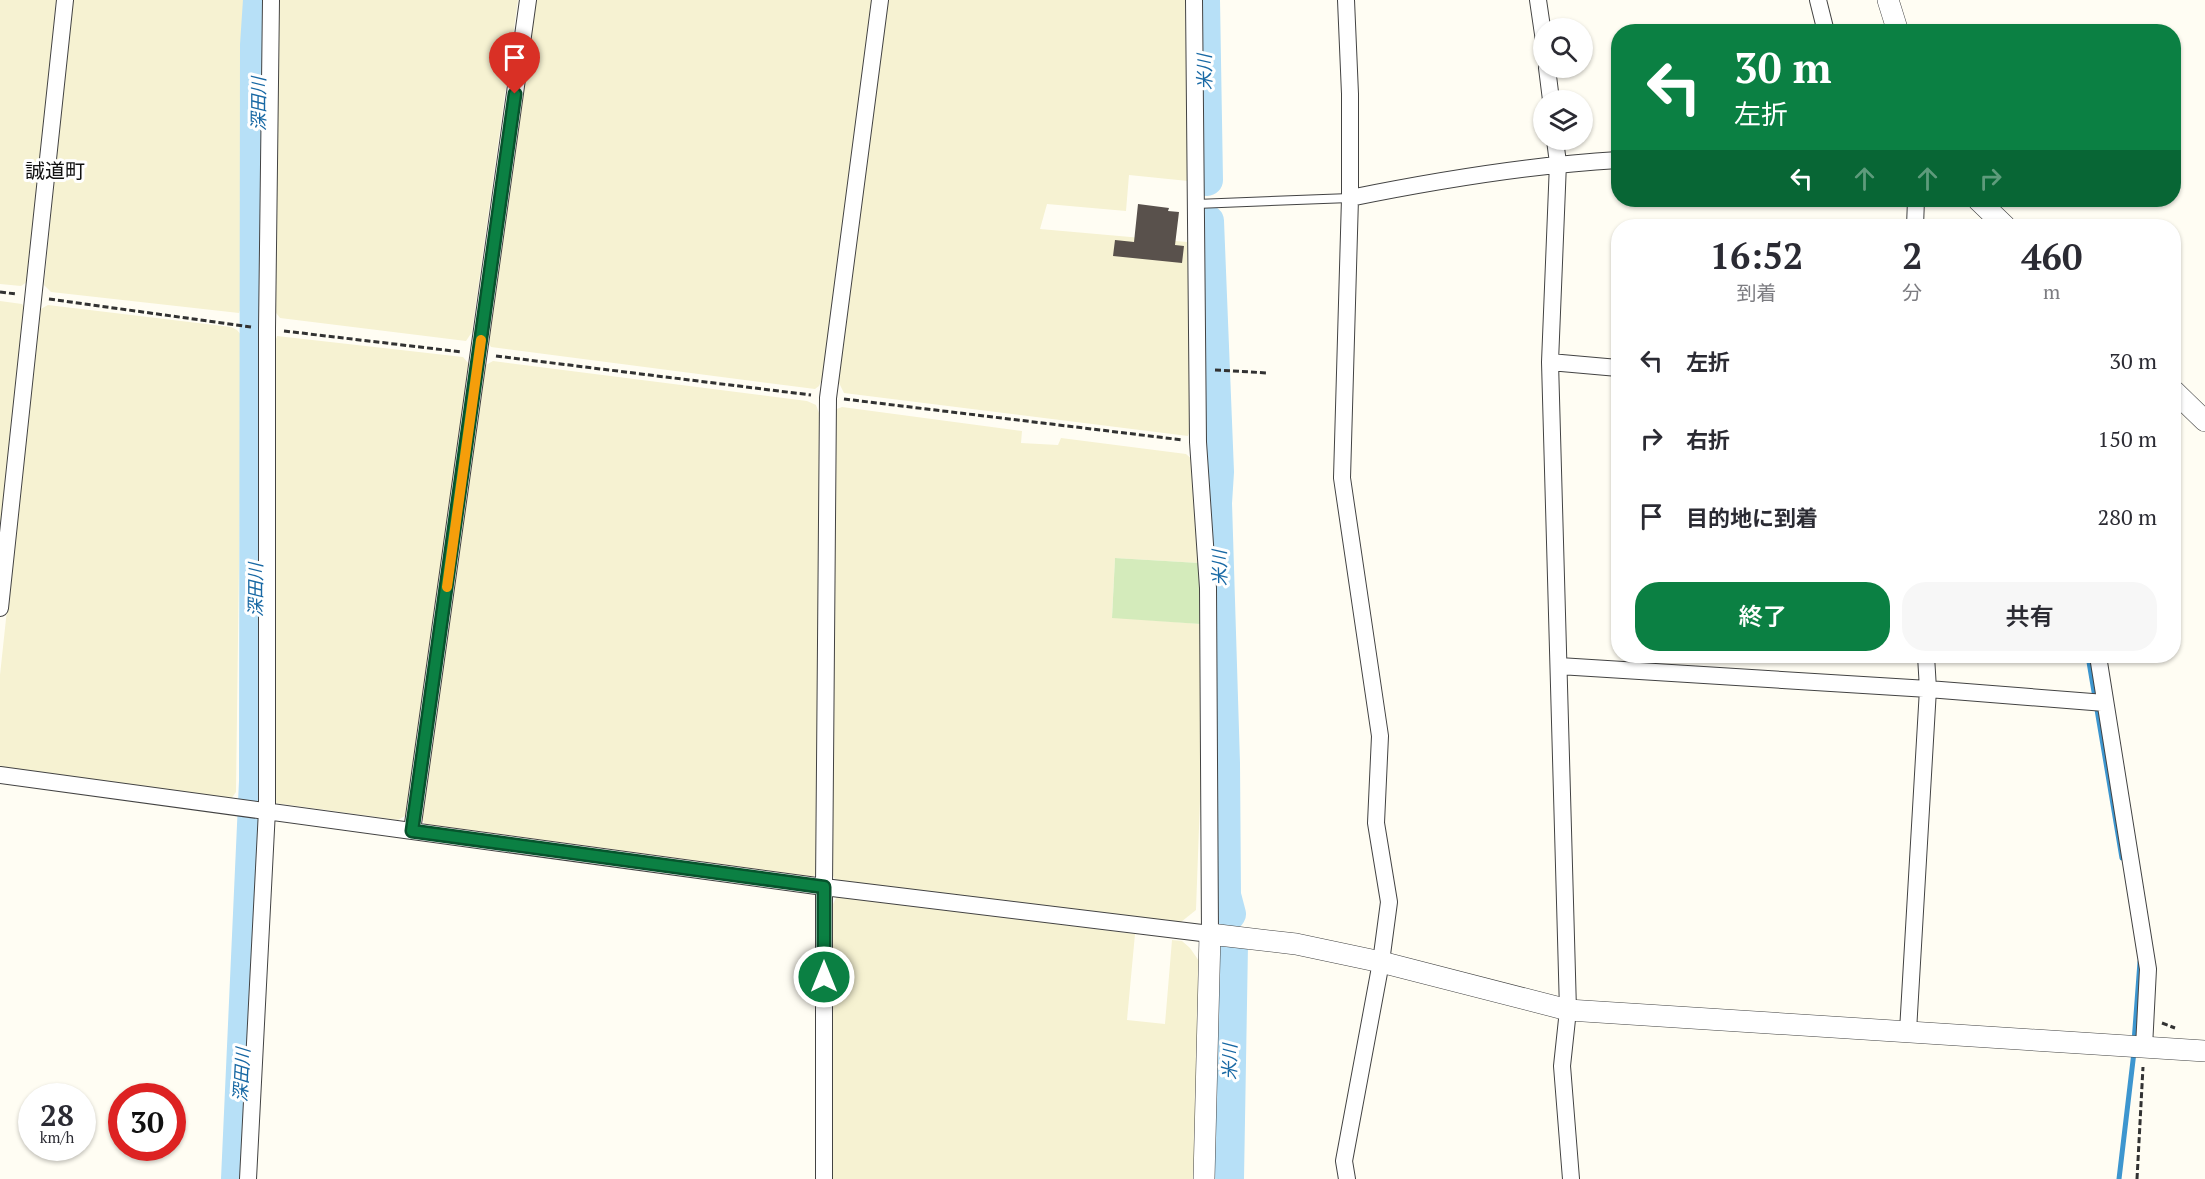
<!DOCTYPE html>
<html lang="ja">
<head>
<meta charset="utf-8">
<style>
	:root { --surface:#fff; --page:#f7f7f7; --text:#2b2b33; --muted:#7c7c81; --accent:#0b8043 }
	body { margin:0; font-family:"PT Serif","Noto Sans JP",serif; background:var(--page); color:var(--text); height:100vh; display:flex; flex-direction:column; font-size:22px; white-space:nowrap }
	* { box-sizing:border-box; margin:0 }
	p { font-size:20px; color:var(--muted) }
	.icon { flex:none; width:33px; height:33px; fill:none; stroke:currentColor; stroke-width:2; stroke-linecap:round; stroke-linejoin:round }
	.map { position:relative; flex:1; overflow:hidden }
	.sheet { position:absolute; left:1611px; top:219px; width:570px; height:444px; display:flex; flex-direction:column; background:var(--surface); border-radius:24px; box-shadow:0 2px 4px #0004 }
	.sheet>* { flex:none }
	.hud { position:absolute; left:1611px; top:24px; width:570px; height:183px; border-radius:24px; box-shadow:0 2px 4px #0004; background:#0b8043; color:#fff; overflow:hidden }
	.controls { position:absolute; left:1533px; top:18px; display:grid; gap:12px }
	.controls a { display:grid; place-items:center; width:60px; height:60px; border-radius:50%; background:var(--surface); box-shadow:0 2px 4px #0004; font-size:30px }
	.speed { position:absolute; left:18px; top:1083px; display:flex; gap:12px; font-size:30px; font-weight:700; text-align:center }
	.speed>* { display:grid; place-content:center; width:78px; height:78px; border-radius:50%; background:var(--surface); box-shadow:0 2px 4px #0004; line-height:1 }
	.speed small { font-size:15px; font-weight:400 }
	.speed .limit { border:9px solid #d22; background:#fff; color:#111 }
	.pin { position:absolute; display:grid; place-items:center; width:51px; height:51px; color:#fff; margin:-62px -26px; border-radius:50% 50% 50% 0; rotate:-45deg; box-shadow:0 0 6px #0007 }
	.pin .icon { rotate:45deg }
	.me { position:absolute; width:66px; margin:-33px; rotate:0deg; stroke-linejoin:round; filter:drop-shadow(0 0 4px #0008) }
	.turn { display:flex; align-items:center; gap:21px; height:126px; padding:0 24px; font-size:27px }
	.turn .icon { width:78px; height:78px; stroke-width:2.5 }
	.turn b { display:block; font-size:42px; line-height:51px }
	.lanes { display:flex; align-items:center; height:57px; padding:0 24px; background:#0003; justify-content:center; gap:30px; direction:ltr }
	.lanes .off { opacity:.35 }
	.eta { display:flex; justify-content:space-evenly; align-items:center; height:102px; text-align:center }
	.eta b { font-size:36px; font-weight:600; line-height:42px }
	.button { display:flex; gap:12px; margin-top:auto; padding:12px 24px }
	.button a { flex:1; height:69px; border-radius:24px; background:var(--accent); color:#fff; font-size:24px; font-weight:600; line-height:69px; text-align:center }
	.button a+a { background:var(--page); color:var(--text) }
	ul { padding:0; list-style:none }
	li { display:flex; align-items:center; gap:18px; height:78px; padding:0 24px }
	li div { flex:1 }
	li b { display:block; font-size:22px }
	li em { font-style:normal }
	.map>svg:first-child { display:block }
	.farmland { fill:#f6f2d2 }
	.green { fill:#d4ebbb }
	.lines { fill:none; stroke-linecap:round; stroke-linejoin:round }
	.stream { stroke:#3d96cf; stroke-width:5 }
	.river { stroke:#b7e0f7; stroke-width:32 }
	.building { fill:#59514c }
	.service-casing { stroke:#434343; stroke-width:10 }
	.minor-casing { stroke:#434343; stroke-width:18 }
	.tertiary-casing { stroke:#434343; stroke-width:22 }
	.path { stroke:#323232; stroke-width:3; stroke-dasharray:6 3; stroke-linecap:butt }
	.service { stroke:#fff; stroke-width:8 }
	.minor { stroke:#fff; stroke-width:16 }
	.tertiary { stroke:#fff; stroke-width:21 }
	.route-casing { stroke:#07532c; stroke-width:15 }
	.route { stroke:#0b8043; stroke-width:10 }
	.slow { stroke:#f59e0b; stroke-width:10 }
	.labels { text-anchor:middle; stroke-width:6; stroke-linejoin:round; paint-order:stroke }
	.water-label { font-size:18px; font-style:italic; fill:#1768a4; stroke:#fff }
	.quarter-label { font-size:20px; fill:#101010; stroke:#fff }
</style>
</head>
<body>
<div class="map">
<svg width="2205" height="1179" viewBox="0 0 2205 1179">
	<rect width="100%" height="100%" fill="#fffdf3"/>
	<path class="farmland" d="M 0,0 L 56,0 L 30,280 L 21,286 L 0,284 Z
		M 72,0 L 243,0 L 242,305 L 239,313 L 51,292 L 44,285 Z
		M 275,0 L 518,0 L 472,332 L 466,341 L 280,318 L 273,309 Z
		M 533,0 L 875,0 L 822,379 L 819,386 L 815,389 L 491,347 L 486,340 Z
		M 888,0 L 1185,0 L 1188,181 L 1129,175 L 1126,211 L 1047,204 L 1040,229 L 1187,242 L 1192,424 L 1188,436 L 844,393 L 836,377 Z
		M 0,301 L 22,304 L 27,313 L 0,549 Z
		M 48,305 L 231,327 L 237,330 L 242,336 L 236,792 L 231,799 L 0,769 L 0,675 L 39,310 Z
		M 277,336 L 463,357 L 469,364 L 408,814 L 398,820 L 275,803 L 275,342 Z
		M 493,361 L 807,401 L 816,405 L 819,413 L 817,873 L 813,877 L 425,824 L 420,816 L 484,366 Z
		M 842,407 L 1022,431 L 1021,443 L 1058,445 L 1061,438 L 1186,454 L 1194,461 L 1199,563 L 1115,558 L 1112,617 L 1200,624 L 1204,690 L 1196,910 L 1176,926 L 837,882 L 831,873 L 834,410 Z
		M 837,896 L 1135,934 L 1127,1020 L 1165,1024 L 1172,940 L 1182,941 L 1190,948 L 1199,961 L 1196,1179 L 833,1179 L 833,904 Z"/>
	<path class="green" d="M 1115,558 L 1199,563 L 1200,624 L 1112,618 Z"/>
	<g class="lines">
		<path class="stream" d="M 2088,656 L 2122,858
			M 2134,1042 L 2140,962
			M 2119,1179 L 2134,1052"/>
		<path class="river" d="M 1204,0 L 1207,180
			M 1208,221 L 1218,472 L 1216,503 L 1224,763 L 1225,895 L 1230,914
			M 237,1179 L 255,781 L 256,45 L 259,0
			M 1228,1179 L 1232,945"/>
	</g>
	<path class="building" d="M 1138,204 L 1169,208 L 1168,211 L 1179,212 L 1175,245 L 1184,246 L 1182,263 L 1113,256 L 1115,240 L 1134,242 Z"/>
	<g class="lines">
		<defs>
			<path id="service" d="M 1196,204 L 1350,198"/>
			<path id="minor" d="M 1346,0 L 1350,94 L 1350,198 L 1342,478 L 1380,736 L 1376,823 L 1389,902 L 1381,962 L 1344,1161 L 1347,1179
				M 1538,0 L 1544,41
				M 1818,0 L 1826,32
				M 1547,68 L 1551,100
				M 1555,140 L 1558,163 L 1550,362 L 1568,1010 L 1562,1066 L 1571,1179
				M 1350,198 C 1439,180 1528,165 1618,160
				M 1915,226 L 1916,200
				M 1550,362 L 1618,368
				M 0,608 L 65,0
				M 2098,656 L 2148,969 L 2144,1047
				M 1559,666 L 1928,689 L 2105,703
				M 0,775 L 824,887 L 1210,934 L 1208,588 L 1198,442 L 1194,0
				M 412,831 L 528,0
				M 1908,1031 L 1928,689 L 1926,656
				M 248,1179 L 267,810 L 267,329 L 271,0
				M 824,1179 L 824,887 L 828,398 L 880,0"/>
			<path id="tertiary" d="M 1888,0 L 1898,32
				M 1978,200 L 2005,226
				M 2174,391 L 2205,421
				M 1204,1179 L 1210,934 L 1296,944 L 1381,962 L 1568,1010 L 2205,1051"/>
		</defs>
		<use href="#service" class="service-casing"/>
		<use href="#minor" class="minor-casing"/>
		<use href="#tertiary" class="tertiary-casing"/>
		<path class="path" d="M 0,292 L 16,294
			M 49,299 L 251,327
			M 284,331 L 462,352
			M 496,356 L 811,395
			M 1215,370 L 1268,373
			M 844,399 L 1183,440
			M 2162,1023 L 2175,1028
			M 2137,1179 L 2143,1067"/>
		<use href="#service" class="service"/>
		<use href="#minor" class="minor"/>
		<use href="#tertiary" class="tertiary"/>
	</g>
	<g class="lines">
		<defs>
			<path id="route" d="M 515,94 L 412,831 L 824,887 L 824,977"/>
		</defs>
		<use href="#route" class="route-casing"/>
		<use href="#route" class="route"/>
		<path class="slow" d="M 447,587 L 481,340"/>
	</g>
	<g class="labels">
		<g class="water-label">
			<text transform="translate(1205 72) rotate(-91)" y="6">米川</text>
			<text transform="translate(259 104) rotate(-90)" y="6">深田川</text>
			<text transform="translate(1220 568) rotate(-91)" y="6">米川</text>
			<text transform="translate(256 590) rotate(-90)" y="6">深田川</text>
			<text transform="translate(1230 1062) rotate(-89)" y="6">米川</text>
			<text transform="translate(242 1075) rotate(-87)" y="6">深田川</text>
		</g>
		<g class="quarter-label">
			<text x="55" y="178">誠道町</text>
		</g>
	</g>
</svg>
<div class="controls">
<a><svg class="icon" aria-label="search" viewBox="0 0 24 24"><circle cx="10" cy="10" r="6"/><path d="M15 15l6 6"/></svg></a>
<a><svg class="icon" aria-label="layers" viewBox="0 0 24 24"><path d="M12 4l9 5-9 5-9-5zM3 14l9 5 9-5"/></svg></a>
</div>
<div class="speed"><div>28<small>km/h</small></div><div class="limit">30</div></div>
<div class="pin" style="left:515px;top:94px;background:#d93025"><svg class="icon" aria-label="arrive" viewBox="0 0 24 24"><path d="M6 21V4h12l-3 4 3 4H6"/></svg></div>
<svg class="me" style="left:824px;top:977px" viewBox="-20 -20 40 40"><circle r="17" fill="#0b8043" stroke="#fff" stroke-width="3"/><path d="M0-11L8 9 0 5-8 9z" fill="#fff"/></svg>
<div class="hud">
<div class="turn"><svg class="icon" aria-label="left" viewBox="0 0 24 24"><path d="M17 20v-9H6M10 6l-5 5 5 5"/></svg><div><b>30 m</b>左折</div></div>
<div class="lanes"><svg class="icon" aria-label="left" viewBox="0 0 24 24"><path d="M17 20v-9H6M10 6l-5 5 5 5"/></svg><svg class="icon off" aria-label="ahead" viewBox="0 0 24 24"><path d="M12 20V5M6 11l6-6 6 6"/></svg><svg class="icon off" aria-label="ahead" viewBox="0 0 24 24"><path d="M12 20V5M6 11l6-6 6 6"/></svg><svg class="icon off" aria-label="right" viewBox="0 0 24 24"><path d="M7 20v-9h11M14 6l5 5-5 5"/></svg></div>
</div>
<section class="sheet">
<div class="eta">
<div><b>16:52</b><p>到着</p></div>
<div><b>2</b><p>分</p></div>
<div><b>460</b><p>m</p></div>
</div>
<ul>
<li><svg class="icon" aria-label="left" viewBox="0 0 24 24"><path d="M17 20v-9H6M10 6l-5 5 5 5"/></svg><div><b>左折</b></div><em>30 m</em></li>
<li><svg class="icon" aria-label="right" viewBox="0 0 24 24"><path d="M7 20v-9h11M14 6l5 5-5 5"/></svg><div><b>右折</b></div><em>150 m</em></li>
<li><svg class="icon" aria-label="arrive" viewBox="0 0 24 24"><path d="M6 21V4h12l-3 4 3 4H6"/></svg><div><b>目的地に到着</b></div><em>280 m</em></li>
</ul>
<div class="button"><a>終了</a><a>共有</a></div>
</section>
</div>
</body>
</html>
